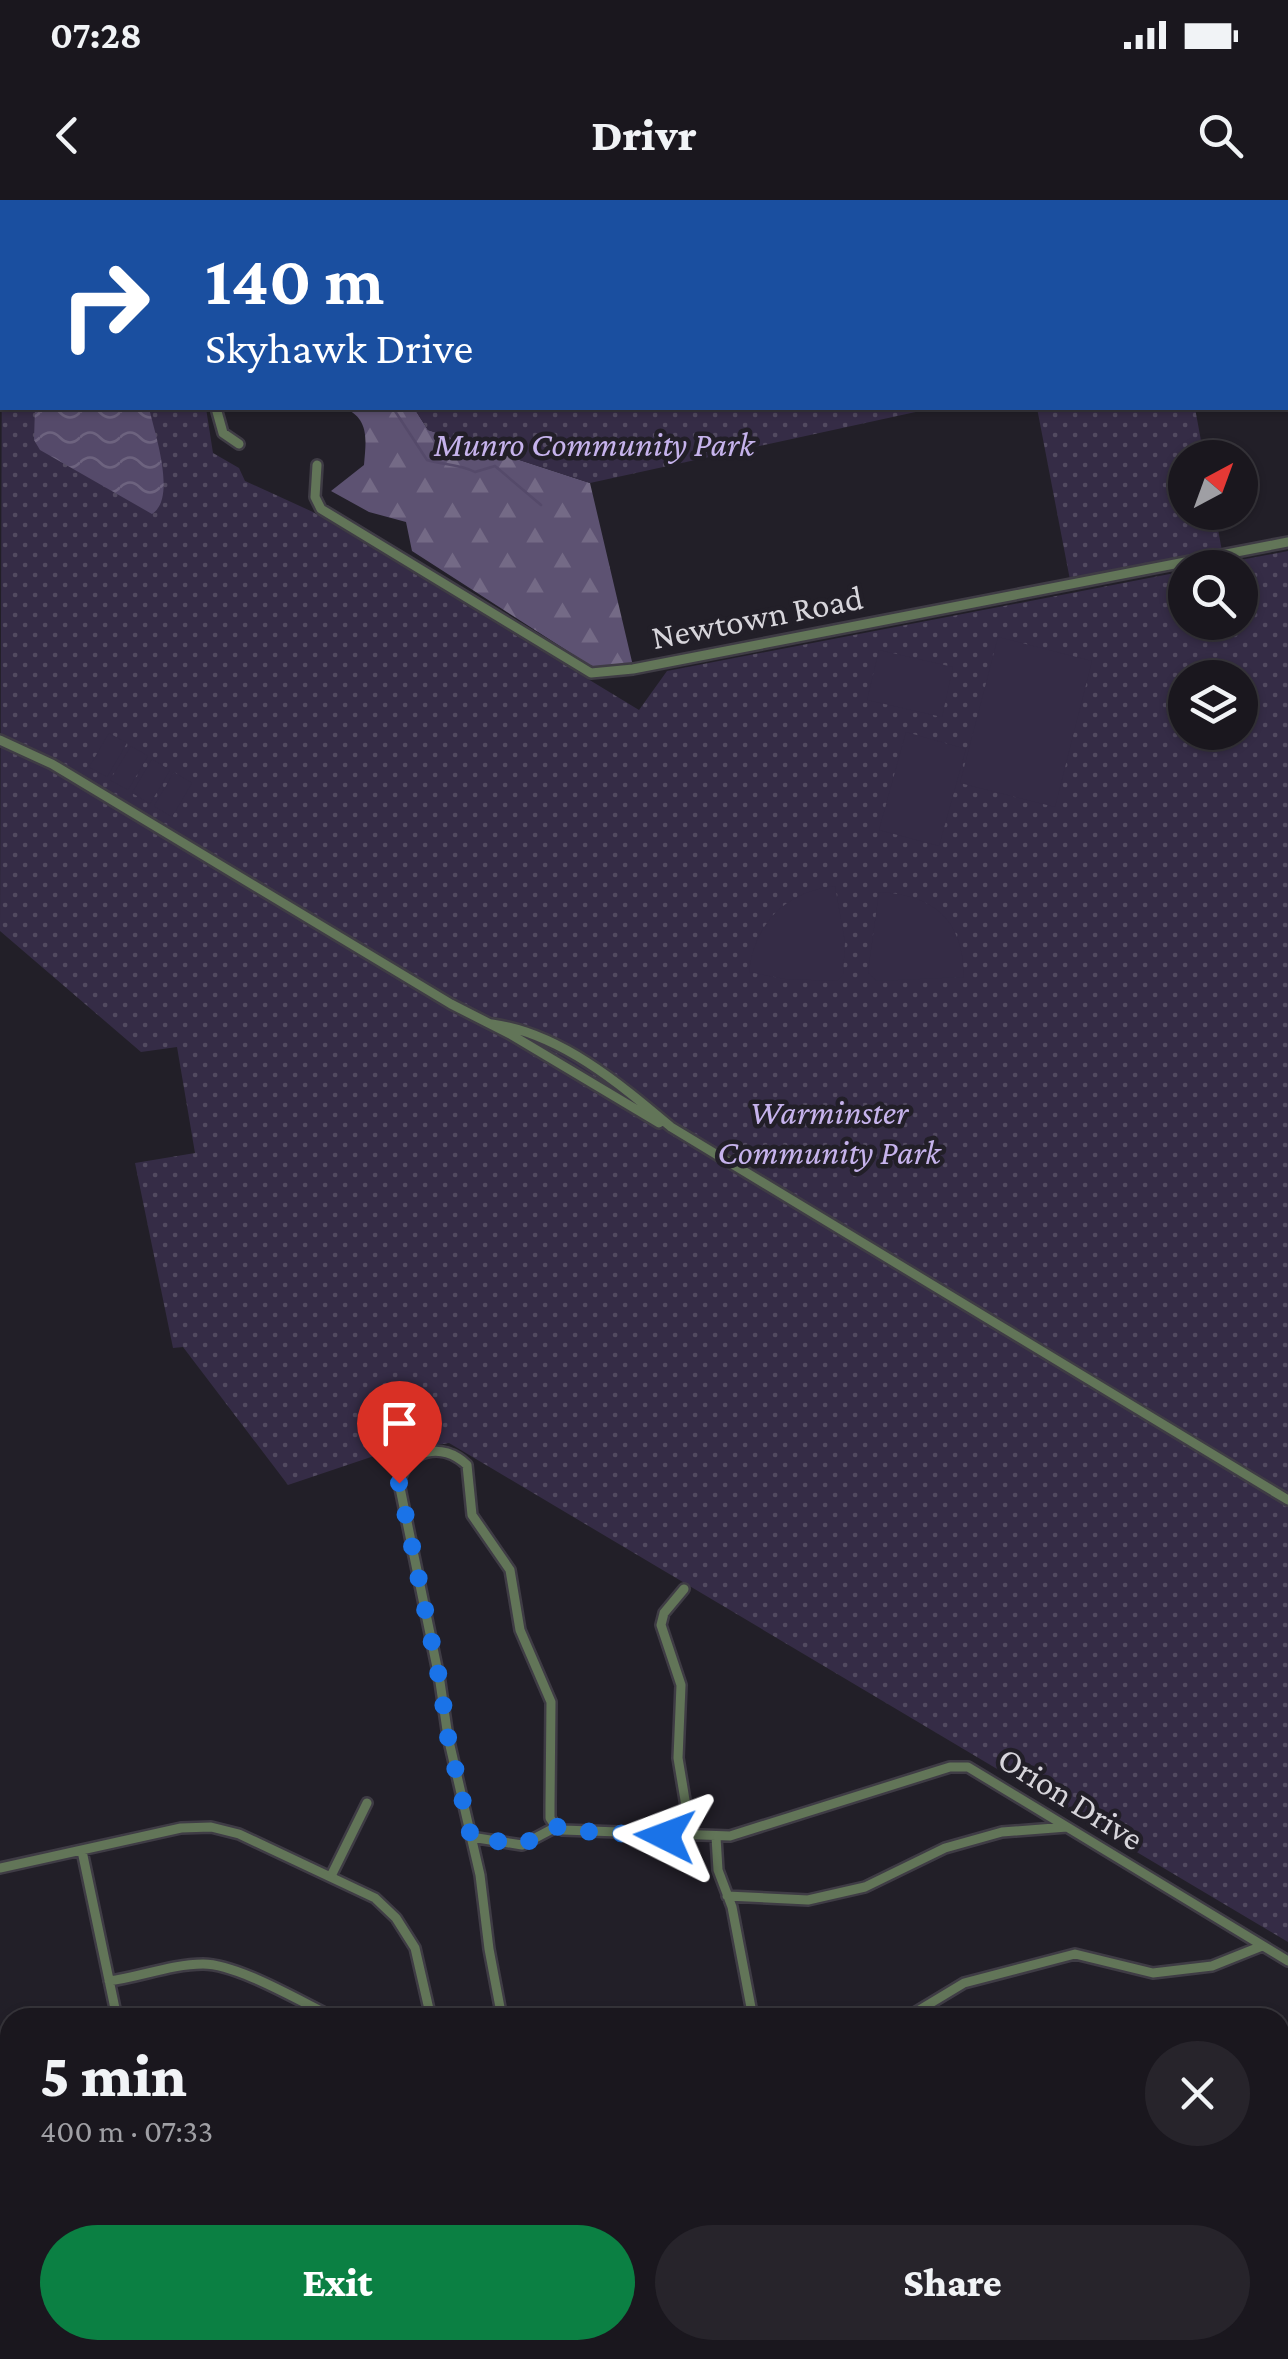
<!DOCTYPE html>
<html lang="en">
<head>
<meta charset="utf-8">
<style>
	:root { --surface:#1a171e; --page:#27242b; --text:#f1f3f6; --muted:#9f9fa4; --line:#38363c; --accent:#0b8043 }
	body { margin:0; font-family:"Crimson Pro",serif; background:var(--page); color:var(--text); height:100vh; display:flex; flex-direction:column; font-size:38px; white-space:nowrap }
	* { box-sizing:border-box; margin:0 }
	p { font-size:32px; color:var(--muted) }
	.icon { flex:none; width:55px; height:55px; fill:none; stroke:currentColor; stroke-width:2; stroke-linecap:round; stroke-linejoin:round }
	.map { position:relative; flex:1; overflow:hidden }
	.side { position:absolute; left:0px; top:1808px; width:1290px; height:352px; display:flex; flex-direction:column; background:var(--surface); border-radius:30px 30px 0 0; box-shadow:0 2px 8px #0004,0 0 0 2px var(--line) }
	.side>* { flex:none }
	.guide { position:absolute; left:0px; top:0px; width:1290px; height:210px; box-shadow:0 2px 8px #0004,0 0 0 2px var(--line); background:#1a4fa0; color:#fff; overflow:hidden }
	.needle { width:65px; rotate:41deg }
	.controls { position:absolute; left:1168px; top:240px; display:grid; gap:20px }
	.controls a { display:grid; place-items:center; width:90px; height:90px; border-radius:50%; background:var(--surface); box-shadow:0 2px 8px #0004,0 0 0 2px var(--line); font-size:50px }
	.pin { position:absolute; display:grid; place-items:center; width:85px; height:85px; color:#fff; margin:-102px -42px; border-radius:50% 50% 50% 0; rotate:-45deg; box-shadow:0 0 10px #0007 }
	.pin .icon { rotate:45deg }
	.me { position:absolute; width:110px; margin:-55px; rotate:273deg; stroke-linejoin:round; filter:drop-shadow(0 0 8px #0008) }
	.turn { display:flex; align-items:center; gap:35px; height:210px; padding:0 40px; font-size:45px }
	.turn .icon { width:130px; height:130px; stroke-width:2.5 }
	.turn b { display:block; font-size:70px; line-height:85px }
	.round { display:grid; place-items:center; flex:none; width:105px; height:105px; border-radius:52px; background:var(--page) }
	.summary { display:flex; align-items:center; justify-content:space-between; height:170px; padding:0 40px }
	h1 { font-size:60px; font-weight:800; line-height:75px }
	.button { display:flex; gap:20px; margin-top:auto; padding:20px 40px }
	.button a { flex:1; height:115px; border-radius:60px; background:var(--accent); color:#fff; font-size:40px; font-weight:800; line-height:115px; text-align:center }
	.button a+a { background:var(--page); color:var(--text) }
	.status { display:flex; justify-content:space-between; align-items:center; height:70px; padding:0 50px; background:var(--surface); direction:ltr }
	.status svg { height:28px; fill:currentColor }
	header { display:flex; justify-content:space-between; align-items:center; height:130px; padding:0 40px; background:var(--surface); font-size:45px; font-weight:800 }
	.map>svg:first-child { display:block }
	.forest { fill:url(#forest-firs) }
	.park { fill:url(#park-dots); fill-rule:evenodd }
	.pitch { fill:#352c46 }
	.water { fill:url(#water-waves) }
	.lines { fill:none; stroke-linecap:round; stroke-linejoin:round }
	.stream { stroke:#554a6a; stroke-width:2.5 }
	.street-casing { stroke:#3f3c45; stroke-width:14 }
	.street { stroke:#627558; stroke-width:9 }
	.route { stroke:#1a73e8; stroke-width:18; stroke-dasharray:0 32.4 }
	.labels { text-anchor:middle; stroke-width:9; stroke-linejoin:round; paint-order:stroke }
	.park-label { font-size:35px; font-style:italic; fill:#c6b3ec; stroke:#221f28 }
	.street-label { font-size:35px; fill:#d7d5db; stroke:#221f28 }
</style>
</head>
<body>
<div class="status"><b>07:28</b><svg viewBox="0 0 49 12"><path d="M0 12V9h3v3zM5 12V6h3v6zM10 12V3h3v9zM15 12V0h3v12zM26 1h20v11H26zM47 4h2v5h-2z"/></svg></div>
<header><svg class="icon" aria-label="back" viewBox="0 0 24 24"><path d="M15 5l-7 7 7 7"/></svg>Drivr<svg class="icon" aria-label="search" viewBox="0 0 24 24"><circle cx="10" cy="10" r="6"/><path d="M15 15l6 6"/></svg></header>
<div class="map">
<svg width="1288" height="2159" viewBox="0 0 1288 2159">
	<defs>
		<pattern id="forest-firs" width="22" height="20" patternUnits="userSpaceOnUse" patternTransform="scale(2.5)"><rect width="22" height="20" fill="#5d5272"/><path d="M5 1l3.5 6h-7zM16 11l3.5 6h-7z" fill="#746a86"/></pattern>
		<pattern id="park-dots" width="8" height="8" patternUnits="userSpaceOnUse" patternTransform="scale(2.5)"><rect width="8" height="8" fill="#352c46"/><path d="M2 2h.1M6 6h.1" fill="none" stroke="#524a60" stroke-width="1.8" stroke-linecap="round"/></pattern>
		<pattern id="water-waves" width="16" height="10" patternUnits="userSpaceOnUse" patternTransform="scale(2.5)"><rect width="16" height="10" fill="#554a6a"/><path d="M0 5q4-4 8 0t8 0" fill="none" stroke="#6d637f"/></pattern>
	</defs>
	<rect width="100%" height="100%" fill="#221f28"/>
	<path class="forest" d="M 296,0 L 650,0 L 295,2 Z
		M 345,208 L 414,208 L 428,230 L 590,283 L 633,466 L 591,466 L 412,351 L 406,322 L 369,312 L 331,291 L 364,265 C 366,240 370,220 345,208 Z"/>
	<path class="park" d="M 650,0 L 1147,0 L 1148,2 L 638,2 Z
		M 2,124 L 2,208 L 206,208 L 213,253 L 239,268 L 245,281 L 313,312 L 639,510 L 667,471 L 1185,371 L 1185,422 L 1240,422 L 1240,368 L 1203,367 L 1288,351 L 1288,1742 L 449,1243 L 377,1255 L 288,1285 L 183,1147 L 173,1148 L 135,963 L 195,953 L 177,847 L 141,852 L 0,731 ZM 1185,478 L 1240,478 L 1240,532 L 1185,532 Z
		M 414,208 L 934,208 L 590,283 L 428,230 Z
		M 1037,208 L 1195,208 L 1204,257 L 1185,258 L 1185,312 L 1215,313 L 1222,351 L 1070,380 Z"/>
	<path class="pitch" d="M 998,437 L 1092,461 L 1055,607 L 960,583 Z
		M 879,450 L 953,467 L 942,517 L 867,500 Z
		M 906,532 L 966,549 L 939,646 L 879,630 Z
		M 109,533 L 127,543 L 107,577 L 89,567 Z
		M 131,546 L 148,556 L 128,590 L 110,580 Z
		M 152,559 L 170,570 L 150,604 L 132,593 Z
		M 174,572 L 192,583 L 172,617 L 154,606 Z
		M 835,686 L 845,742 L 843,775 L 837,781 L 785,779 L 749,772 C 755,722 786,692 835,686 Z
		M 879,692 C 935,695 963,720 964,777 L 876,781 L 868,772 Z"/>
	<path class="water" d="M 35,208 L 149,208 C 155,234 177,298 152,314 L 40,250 L 34,240 Z"/>
	<g class="lines">
		<path class="stream" d="M 333,2 L 336,0
			M 393,208 L 427,260 C 443,265 459,264 475,272 L 495,266 L 541,305"/>
		<defs>
			<path id="street" d="M 184,0 L 184,2
				M 216,208 L 223,233 L 239,244
				M 317,265 L 315,297 L 321,309 L 591,473 L 633,469 L 1288,342
				M 0,540 L 52,564 L 451,804 L 510,834 L 659,923
				M 492,824 C 560,833 620,884 671,927 L 1288,1300
				M 684,1389 L 664,1413 L 661,1425 L 681,1485 L 678,1558 L 691,1636
				M 471,1637 L 522,1645 L 556,1627 L 563,1630 L 730,1636 L 950,1567 L 968,1567 L 1288,1761
				M 716,1637 L 718,1670 L 732,1707 L 753,1818
				M 82,1651 L 117,1818
				M 0,1668 L 181,1628 L 211,1627 L 239,1634 L 375,1698 L 396,1718 L 415,1748 L 431,1818
				M 331,1676 L 367,1603
				M 727,1696 L 808,1700 L 865,1687 L 945,1648 L 1002,1632 L 1067,1627
				M 109,1781 C 140,1777 172,1764 203,1764 C 238,1764 301,1802 335,1818
				M 502,1818 L 489,1749 L 480,1675 L 448,1537 L 440,1482 L 399,1283 C 408,1249 442,1241 467,1265 L 472,1315 L 510,1370 L 520,1430 L 551,1502 L 550,1605 L 550,1618 L 556,1627
				M 906,1818 L 964,1783 L 1075,1754 L 1153,1773 L 1212,1766 L 1262,1746
				M 1280,1869 L 1288,1867
				M 0,1893 L 10,1927
				M 1280,1970 L 1288,1968
				M 59,2150 L 61,2159
				M 190,2150 L 192,2159
				M 322,2150 L 324,2159
				M 604,2150 L 606,2159
				M 864,2150 L 866,2159
				M 1117,2150 L 1118,2159"/>
		</defs>
		<use href="#street" class="street-casing"/>
		<use href="#street" class="street"/>
	</g>
	<g class="lines">
		<path class="route" d="M 399,1283 L 440,1482 L 448,1537 L 471,1637 L 522,1645 L 556,1626 L 563,1630 L 665,1636"/>
	</g>
	<g class="labels">
		<g class="park-label">
			<text x="594" y="256">Munro Community Park</text>
			<text x="829" y="924">Warminster<tspan x="829" dy="40">Community Park</tspan></text>
		</g>
		<g class="street-label">
			<text transform="translate(757 417) rotate(-11)" y="12">Newtown Road</text>
			<text transform="translate(1071 1598) rotate(32)" y="12">Orion Drive</text>
		</g>
	</g>
</svg>
<div class="controls">
<a><svg class="needle" viewBox="-14 -14 28 28"><path d="M0-13l5 13h-10z" fill="#e53935"/><path d="M0 13l5-13h-10z" fill="#9f9fa4"/></svg></a>
<a><svg class="icon" aria-label="search" viewBox="0 0 24 24"><circle cx="10" cy="10" r="6"/><path d="M15 15l6 6"/></svg></a>
<a><svg class="icon" aria-label="layers" viewBox="0 0 24 24"><path d="M12 4l9 5-9 5-9-5zM3 14l9 5 9-5"/></svg></a>
</div>
<div class="pin" style="left:399px;top:1283px;background:#d93025"><svg class="icon" aria-label="arrive" viewBox="0 0 24 24"><path d="M6 21V4h12l-3 4 3 4H6"/></svg></div>
<svg class="me" style="left:665px;top:1636px" viewBox="-20 -20 40 40"><path d="M0-17L14 15 0 8-14 15z" fill="#1a73e8" stroke="#fff" stroke-width="4"/></svg>
<div class="guide">
<div class="turn"><svg class="icon" aria-label="right" viewBox="0 0 24 24"><path d="M7 20v-9h11M14 6l5 5-5 5"/></svg><div><b>140 m</b>Skyhawk Drive</div></div>
</div>
<section class="side">
<div class="summary"><div><h1>5 min</h1><p>400 m · 07:33</p></div><a class="round"><svg class="icon" aria-label="close" viewBox="0 0 24 24"><path d="M6 6l12 12M18 6L6 18"/></svg></a></div>
<div class="button"><a>Exit</a><a>Share</a></div>
</section>
</div>
</body>
</html>
